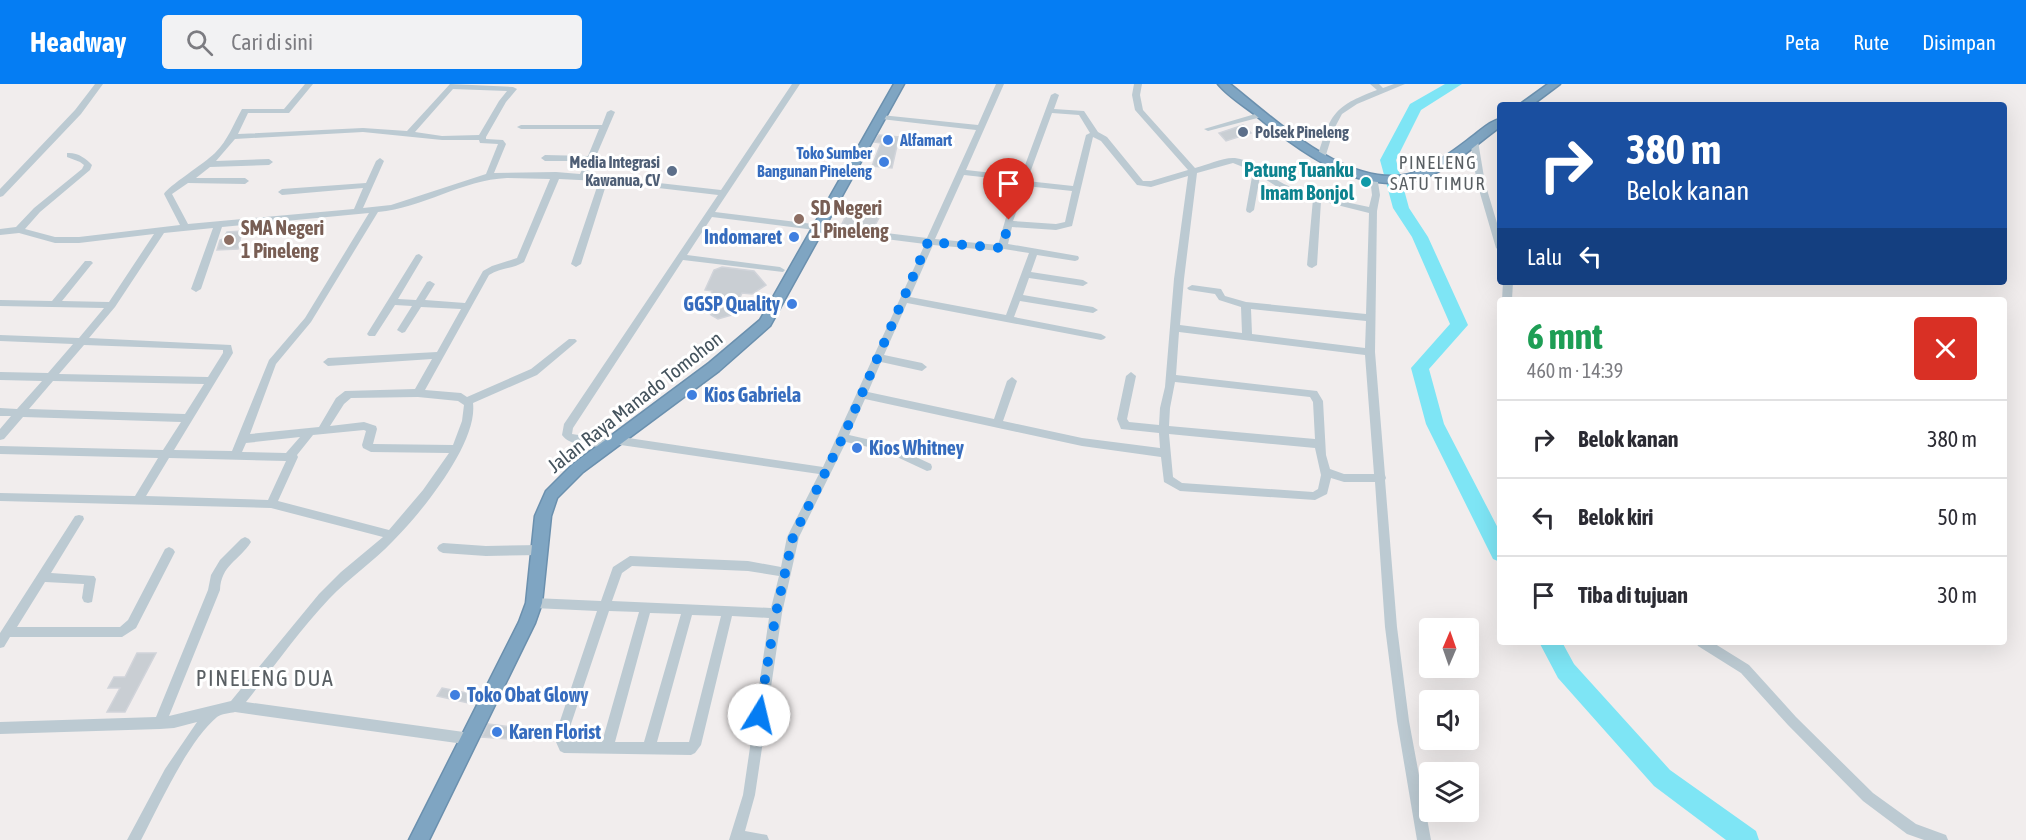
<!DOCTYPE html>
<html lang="id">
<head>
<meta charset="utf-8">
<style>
	:root { --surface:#fff; --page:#f2f2f3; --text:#2b2b33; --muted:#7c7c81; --line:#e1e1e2; --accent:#057df3 }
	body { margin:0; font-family:"Asap Condensed",sans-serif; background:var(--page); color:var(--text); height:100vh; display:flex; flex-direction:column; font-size:22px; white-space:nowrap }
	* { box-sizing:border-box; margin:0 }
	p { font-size:20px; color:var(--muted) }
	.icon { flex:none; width:33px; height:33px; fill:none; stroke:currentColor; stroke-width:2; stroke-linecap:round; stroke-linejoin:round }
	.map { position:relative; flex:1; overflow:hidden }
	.panel { position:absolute; left:1497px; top:213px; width:510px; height:348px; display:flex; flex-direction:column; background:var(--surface); border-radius:6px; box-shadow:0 6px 24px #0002 }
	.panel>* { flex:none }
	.banner { position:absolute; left:1497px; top:18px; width:510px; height:183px; border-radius:6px; box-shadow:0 6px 24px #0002; background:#1a4fa0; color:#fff; overflow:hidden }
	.needle { width:39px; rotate:2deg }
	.controls { position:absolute; left:1419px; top:534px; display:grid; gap:12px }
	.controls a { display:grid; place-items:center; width:60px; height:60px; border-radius:6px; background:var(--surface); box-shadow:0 6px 24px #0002; font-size:30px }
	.pin { position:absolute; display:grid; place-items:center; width:51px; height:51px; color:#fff; margin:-62px -26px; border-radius:50% 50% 50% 0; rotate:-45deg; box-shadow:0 0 6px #0007 }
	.pin .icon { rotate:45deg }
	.me { position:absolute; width:66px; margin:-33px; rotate:9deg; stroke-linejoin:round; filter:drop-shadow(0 0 4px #0008) }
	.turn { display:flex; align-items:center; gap:21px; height:126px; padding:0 30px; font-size:27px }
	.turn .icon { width:78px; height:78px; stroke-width:2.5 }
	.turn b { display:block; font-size:42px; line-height:51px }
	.then { display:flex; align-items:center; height:57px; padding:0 30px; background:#0003; gap:12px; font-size:22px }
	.round { display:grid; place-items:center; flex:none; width:63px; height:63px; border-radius:6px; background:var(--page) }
	.summary { display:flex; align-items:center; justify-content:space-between; height:102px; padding:0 30px }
	h1 { font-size:36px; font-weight:700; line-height:45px; color:#1e9e55 }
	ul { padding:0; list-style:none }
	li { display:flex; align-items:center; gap:18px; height:78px; padding:0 30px; border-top:2px solid var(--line) }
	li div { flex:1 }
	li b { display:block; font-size:22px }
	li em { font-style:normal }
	header { display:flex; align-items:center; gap:36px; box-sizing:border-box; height:84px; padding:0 30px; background:var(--accent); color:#fff }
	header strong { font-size:28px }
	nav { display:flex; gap:33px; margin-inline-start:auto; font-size:21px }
	.search { width:420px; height:54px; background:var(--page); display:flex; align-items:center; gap:15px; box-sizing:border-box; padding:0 21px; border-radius:6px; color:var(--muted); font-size:22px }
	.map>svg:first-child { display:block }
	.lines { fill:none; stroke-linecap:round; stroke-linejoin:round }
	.river { fill:#7ee5f5; fill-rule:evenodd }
	.building { fill:#c9ced3; stroke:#d1d4da; stroke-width:1.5 }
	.highway-casing { stroke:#6b90ae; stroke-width:3 }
	.minor { fill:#bccad2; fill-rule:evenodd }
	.highway { fill:#7fa5c2; fill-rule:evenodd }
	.route { stroke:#057df3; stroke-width:10; stroke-dasharray:0 18 }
	.service-dot { fill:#5c6f8a; stroke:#fff; stroke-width:2 }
	.shop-dot { fill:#3f7fe0; stroke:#fff; stroke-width:2 }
	.culture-dot { fill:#0f9aa8; stroke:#fff; stroke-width:2 }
	.education-dot { fill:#8d6e63; stroke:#fff; stroke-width:2 }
	.labels { text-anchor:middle; stroke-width:6; stroke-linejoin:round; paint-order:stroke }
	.far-service-label { font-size:16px; font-weight:bold; fill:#4e5e75; stroke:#fff; text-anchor:start }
	.far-shop-label { font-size:16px; font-weight:bold; fill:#366cbe; stroke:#fff; text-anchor:start }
	.far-neighbourhood-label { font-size:18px; letter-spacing:1.5px; fill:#595f63; stroke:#fff }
	.culture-label { font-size:20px; font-weight:bold; fill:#0d838f; stroke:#fff; text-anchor:end }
	.education-label { font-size:20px; font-weight:bold; fill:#785e54; stroke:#fff; text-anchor:start }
	.shop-label { font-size:20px; font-weight:bold; fill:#366cbe; stroke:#fff; text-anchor:start }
	.street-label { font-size:20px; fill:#44535d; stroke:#fff }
	.quarter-label { font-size:22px; letter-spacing:1.5px; fill:#595f63; stroke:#fff }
</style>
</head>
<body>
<header>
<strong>Headway</strong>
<div class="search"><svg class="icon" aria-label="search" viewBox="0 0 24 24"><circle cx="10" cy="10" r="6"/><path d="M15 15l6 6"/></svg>Cari di sini</div>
<nav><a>Peta</a><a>Rute</a><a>Disimpan</a></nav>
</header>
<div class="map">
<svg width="2026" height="756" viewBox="0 0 2026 756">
	<rect width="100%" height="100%" fill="#f1eded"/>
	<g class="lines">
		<path class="river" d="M 1445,0 L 1462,0 L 1421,26 L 1396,76 L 1409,124 L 1428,153 L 1468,241 L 1429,285 L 1444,340 L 1500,448 L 1500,478 L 1493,475 L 1426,340 L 1411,284 L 1450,240 L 1412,153 L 1393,124 L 1380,76 L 1410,20 Z
			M 1539,558 L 1562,558 L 1574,580 L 1670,686 L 1756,747 L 1759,756 L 1726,756 L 1654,702 L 1558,594 Z"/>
	</g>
	<path class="building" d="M 1243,41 L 1251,49 L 1226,57 L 1219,49 Z
		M 879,51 L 899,53 L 892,84 L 872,82 L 881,59 L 874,58 Z
		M 849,125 L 881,130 L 873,145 L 842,140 Z
		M 242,147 L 238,165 L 217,166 L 220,156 L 223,155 L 227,148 Z
		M 722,183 L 754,187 L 766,201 L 752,210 L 742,209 L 739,216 L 740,225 L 735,230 L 718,235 L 711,231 L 708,226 L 714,210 L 711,210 L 712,207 L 705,206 L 714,186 Z
		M 137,569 L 156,569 L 125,628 L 107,628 L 120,604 L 108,604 L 114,593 L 125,593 Z
		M 442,604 L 472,610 L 468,619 L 437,612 Z
		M 488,640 L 513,643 L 508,655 L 482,653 Z"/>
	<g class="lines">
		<defs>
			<path id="highway" d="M 894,0 L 904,0 L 770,242 L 719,287 L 583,388 L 557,414 L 551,432 L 542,519 L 535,539 L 429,756 L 409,756 L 519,538 L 526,519 L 535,432 L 546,407 L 573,380 L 709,279 L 760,236 Z
				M 1218,0 L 1230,0 C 1277,37 1358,116 1423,85 C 1441,77 1457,64 1473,52 C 1481,46 1490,37 1500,35 L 1500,43 C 1476,60 1452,84 1424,94 C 1360,115 1299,67 1253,29 C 1241,20 1227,11 1218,0 Z
				M 1548,0 L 1560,0 L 1532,21 L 1519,21 Z"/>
		</defs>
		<use href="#highway" class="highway-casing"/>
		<path class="minor" d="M 95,0 L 103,0 L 81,30 L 3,112 L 0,113 L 0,105 L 75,26 Z
			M 305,0 L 313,0 L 289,29 L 248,29 L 238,50 L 363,44 L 407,47 L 450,0 L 513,3 L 517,5 L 506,18 L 486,53 L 486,55 L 503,56 L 506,60 L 494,89 L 556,88 L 580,90 L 586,77 L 545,77 L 541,74 L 545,71 L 588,72 L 599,45 L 521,45 L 517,43 L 521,41 L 602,41 L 607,28 L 611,26 L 615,28 L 588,91 L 721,106 L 792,0 L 800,0 L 715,128 L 927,154 L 976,46 L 881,35 L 877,33 L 881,31 L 978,41 L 996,0 L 1004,0 L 966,86 L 1021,92 L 1051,11 L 1055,9 L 1059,11 L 1054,25 L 1084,27 L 1098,48 L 1107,53 L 1143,97 L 1151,97 L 1188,86 L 1135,26 L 1132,11 L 1134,0 L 1142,0 L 1140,11 L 1143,26 L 1195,84 C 1207,81 1223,73 1235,74 C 1254,76 1268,92 1284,100 C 1311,112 1341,117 1369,123 L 1372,111 L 1370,94 L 1371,92 L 1377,92 L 1380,111 L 1377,127 L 1375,268 L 1385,391 L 1386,394 L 1385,396 L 1397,543 L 1409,637 L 1431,756 L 1417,756 L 1397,637 L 1385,543 L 1375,398 L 1344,398 L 1331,394 L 1327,410 L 1315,416 L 1180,407 L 1164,398 L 1161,373 L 1082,362 L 865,315 L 849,351 L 888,360 L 931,380 L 932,383 L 931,386 L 927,387 L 882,366 L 846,358 L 799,453 L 782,529 L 755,711 L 745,747 L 767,751 L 769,756 L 729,756 L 743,711 L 769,534 L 732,532 L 701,661 L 695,669 L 691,671 L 564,669 L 560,667 L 556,658 L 559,640 L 597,527 L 534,524 L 530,523 L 528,519 L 530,515 L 534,514 L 601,517 L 613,483 L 630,472 L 748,477 L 781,483 L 787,453 L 819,390 L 614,360 L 613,363 L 609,364 C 595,362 570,363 562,351 L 564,340 L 718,111 L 607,98 L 581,180 L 576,183 L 571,180 L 599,97 L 559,95 L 524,178 C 513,185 500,184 489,191 L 425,306 L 461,309 L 467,313 L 531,285 L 569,255 L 575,255 L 577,257 L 575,259 L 537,291 L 473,319 C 478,359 421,429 393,457 C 373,478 349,494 329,515 C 299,547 273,584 246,618 L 471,649 L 475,651 L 477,655 L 475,659 L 471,661 L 235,628 C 230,629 221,630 217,633 C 188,657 159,722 141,756 L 127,756 L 165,685 L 197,638 L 174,644 L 160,645 L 0,650 L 0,638 L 156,633 L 208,506 L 211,491 L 220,476 L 241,455 L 245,453 L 249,455 L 251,458 C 239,477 221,481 220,506 L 169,632 L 231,617 L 319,510 L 341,488 L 383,453 L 271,424 L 0,417 L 0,409 L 135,412 L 158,374 L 0,370 L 0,362 L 163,366 L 181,338 L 23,333 L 4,355 L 0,356 L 0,345 L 11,332 L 0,332 L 0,324 L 17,325 L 42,297 L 0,296 L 0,288 L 48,289 L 73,260 L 0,257 L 0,251 L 79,254 L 104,224 L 0,222 L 0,216 L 52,217 L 85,177 L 91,177 L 93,179 L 91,181 L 62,217 L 109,218 L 154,150 L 79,159 L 55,159 L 19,149 L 0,151 L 0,145 L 16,143 L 34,124 L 82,85 L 84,81 L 80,78 L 67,73 L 67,69 C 77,68 86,74 92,81 L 90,86 L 40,128 L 25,145 L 55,153 L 79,153 L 180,141 L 164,110 C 167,103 205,79 215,69 C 228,56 233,41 242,25 L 284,25 ZM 453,5 L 507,7 L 499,17 L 479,51 L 442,52 L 415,48 ZM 1052,29 L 1079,31 L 1090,49 L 1086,51 L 1073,102 L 1027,97 ZM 363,48 L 442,56 L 479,56 L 480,59 L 498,60 L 486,90 L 391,121 L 363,124 L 384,77 L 380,74 L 376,77 L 366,99 L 282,105 L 278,108 L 282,111 L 363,104 L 354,125 L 188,140 L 172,110 L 188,99 L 245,100 L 249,97 L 245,94 L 196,94 L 210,83 L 269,81 L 273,78 L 269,75 L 216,77 L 235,55 ZM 1093,53 L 1101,57 L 1137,101 L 1151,103 L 1188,92 L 1174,195 L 1165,303 L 1160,324 L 1159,341 L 1129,338 L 1127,335 L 1136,292 L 1131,288 L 1126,292 L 1117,335 L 1121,345 L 1159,349 L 1160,364 L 1082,354 L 1003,337 L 1017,297 L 1012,293 L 1007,297 L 994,335 L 868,308 L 881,278 L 922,287 L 927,283 L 922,279 L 884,271 L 907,219 L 1101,256 L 1104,255 L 1106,253 L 1101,250 L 1014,233 L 1020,217 L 1093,229 L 1098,226 L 1093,223 L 1023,211 L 1029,194 L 1083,202 L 1088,199 L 1083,196 L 1031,188 L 1037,171 L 1075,177 L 1078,176 L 1079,174 L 1078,172 L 1008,160 L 1012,143 L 1056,146 L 1072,142 ZM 1233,79 L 1253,87 L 1246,126 L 1247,128 L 1250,129 L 1254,126 L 1260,92 L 1279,104 L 1313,115 L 1307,181 L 1309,183 L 1312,184 L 1317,181 L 1321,117 L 1369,129 L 1366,230 L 1246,218 L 1225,212 L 1221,205 L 1192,201 L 1187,204 L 1189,206 L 1215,210 L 1219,216 L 1241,223 L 1242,249 L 1180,241 L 1184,195 L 1197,89 ZM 964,91 L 1019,97 L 1007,130 L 998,161 L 935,155 ZM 507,94 L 550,95 L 517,174 L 492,182 L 483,187 L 465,219 L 425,216 L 435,200 L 430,197 L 427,198 L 416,216 L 398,215 L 423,173 L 419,170 L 416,171 L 367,250 L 369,252 L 375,252 L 395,221 L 412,222 L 397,246 L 402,249 L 405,248 L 421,223 L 461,225 L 437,268 L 328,274 L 323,278 L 328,282 L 432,275 L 415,305 L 345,307 L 336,314 L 319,343 L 250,350 L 276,280 L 311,238 L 378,128 C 423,124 462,96 507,94 ZM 1026,102 L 1072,107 L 1065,138 L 1056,140 L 1013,137 ZM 369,129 L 305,234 L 269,276 L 232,367 L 174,366 L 233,269 L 231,261 L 89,254 L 115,223 L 164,149 L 213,144 L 191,205 L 196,208 L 201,205 L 222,143 ZM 712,133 L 925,160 L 823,383 L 615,352 L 611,353 L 610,356 L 572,350 L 573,344 L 683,176 L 783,188 L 785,186 L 780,183 L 687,171 ZM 933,161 L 1000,167 L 1004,165 L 1029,169 L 1006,231 L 910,213 ZM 1251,225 L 1366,237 L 1365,264 L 1252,250 ZM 1179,248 L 1365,271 L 1374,390 L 1344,390 L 1330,385 L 1326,371 L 1323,317 L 1317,307 L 1176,291 ZM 84,261 L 223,266 L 223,269 L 208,293 L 59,290 ZM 53,297 L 204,300 L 185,330 L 29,325 ZM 1175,298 L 1310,313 L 1313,318 L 1315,355 L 1169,342 L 1170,324 ZM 418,313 L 458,317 L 464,321 L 462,337 L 453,361 L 373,360 L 377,345 L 376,342 L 364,338 L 330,342 L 344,320 L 351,314 ZM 364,346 L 366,347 L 362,361 L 363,364 L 371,368 L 449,369 L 423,406 L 389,446 L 278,417 L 298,373 L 297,371 L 313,351 ZM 1169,350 L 1315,364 L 1321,391 L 1318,405 L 1313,408 L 1182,399 L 1173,393 ZM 300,353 L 286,369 L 242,368 L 246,359 ZM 169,374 L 286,377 L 268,416 L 146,412 ZM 632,482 L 748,487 L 779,492 L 771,524 L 612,517 L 622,489 ZM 609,527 L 639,528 L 602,658 L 568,657 L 571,640 ZM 650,529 L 681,530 L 644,658 L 615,658 ZM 692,531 L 721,532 L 689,658 L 657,658 Z
			M 1370,0 L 1379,0 L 1383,4 L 1394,0 L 1405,0 L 1357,20 L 1342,30 L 1334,45 L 1325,74 L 1321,77 L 1318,76 L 1317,74 C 1331,30 1332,23 1377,6 Z
			M 1262,28 L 1266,30 L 1265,32 L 1208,47 L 1204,45 Z
			M 1471,55 L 1477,55 L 1478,57 L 1485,99 L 1500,149 L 1500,167 L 1496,164 L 1477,99 L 1470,57 Z
			M 1503,198 L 1513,198 L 1512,216 L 1502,216 Z
			M 79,431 L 83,432 L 84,435 L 51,489 L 94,492 L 96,495 L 92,518 L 88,519 L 84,518 L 82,514 L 84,500 L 45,498 L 17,543 L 120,543 L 128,536 L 165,465 L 169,463 L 173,465 L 175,468 L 136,544 L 122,553 L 10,553 L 4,563 L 0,564 L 0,549 L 75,432 Z
			M 443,459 L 486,462 L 540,461 L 544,463 L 546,466 L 544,469 L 540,471 L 486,472 L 443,469 L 439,467 L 437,464 L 439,461 Z
			M 1696,558 L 1712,558 L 1749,581 L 1796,633 L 1873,709 L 1916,740 L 1946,751 L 1948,756 L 1924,756 L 1907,750 L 1863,717 L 1788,641 L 1741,589 L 1698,562 Z"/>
		<use href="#highway" class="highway"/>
	</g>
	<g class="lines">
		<path class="route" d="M 759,631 L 776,529 L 793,453 L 843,353 L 928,158 L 1000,164 L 1003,162 L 1009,136"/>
	</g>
	<g class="service-dot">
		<circle cx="1243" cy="48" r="6"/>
		<circle cx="672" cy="87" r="6"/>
	</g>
	<g class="shop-dot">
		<circle cx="888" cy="56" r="6"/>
		<circle cx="884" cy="78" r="6"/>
		<circle cx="794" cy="153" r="6"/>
		<circle cx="792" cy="220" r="6"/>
		<circle cx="692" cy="311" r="6"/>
		<circle cx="857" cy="364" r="6"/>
		<circle cx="455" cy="611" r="6"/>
		<circle cx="497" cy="648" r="6"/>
	</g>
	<circle class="culture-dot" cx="1366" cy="98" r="6"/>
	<g class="education-dot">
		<circle cx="799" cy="135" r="6"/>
		<circle cx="229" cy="156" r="6"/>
	</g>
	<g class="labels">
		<g class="far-service-label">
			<text x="1255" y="54">Polsek Pineleng</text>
			<text x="660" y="84" text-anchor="end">Media Integrasi<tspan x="660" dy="18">Kawanua, CV</tspan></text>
		</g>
		<g class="far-shop-label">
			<text x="900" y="62">Alfamart</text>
			<text x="872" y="75" text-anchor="end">Toko Sumber<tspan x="872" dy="18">Bangunan Pineleng</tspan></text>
		</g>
		<g class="far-neighbourhood-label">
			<text x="1438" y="85">PINELENG<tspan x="1438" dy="21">SATU TIMUR</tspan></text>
		</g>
		<g class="culture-label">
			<text x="1354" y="93">Patung Tuanku<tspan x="1354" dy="23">Imam Bonjol</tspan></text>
		</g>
		<g class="education-label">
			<text x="811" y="131">SD Negeri<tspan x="811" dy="23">1 Pineleng</tspan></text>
			<text x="241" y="151">SMA Negeri<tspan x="241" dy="23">1 Pineleng</tspan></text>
		</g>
		<g class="shop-label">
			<text x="782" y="160" text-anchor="end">Indomaret</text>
			<text x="780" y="227" text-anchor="end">GGSP Quality</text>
			<text x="704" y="318">Kios Gabriela</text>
			<text x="869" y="371">Kios Whitney</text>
			<text x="467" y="618">Toko Obat Glowy</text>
			<text x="509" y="655">Karen Florist</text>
		</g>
		<g class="street-label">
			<text transform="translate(635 318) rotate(-38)" y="7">Jalan Raya Manado Tomohon</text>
		</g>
		<g class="quarter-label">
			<text x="265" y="602">PINELENG DUA</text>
		</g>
	</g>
</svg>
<div class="controls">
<a><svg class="needle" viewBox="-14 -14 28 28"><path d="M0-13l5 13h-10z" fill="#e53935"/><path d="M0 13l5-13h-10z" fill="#7c7c81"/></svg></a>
<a><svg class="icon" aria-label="sound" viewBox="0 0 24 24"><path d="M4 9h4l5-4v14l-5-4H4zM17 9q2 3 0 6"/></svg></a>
<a><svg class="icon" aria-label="layers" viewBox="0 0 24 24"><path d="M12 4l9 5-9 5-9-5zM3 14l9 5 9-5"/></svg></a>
</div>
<div class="pin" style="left:1009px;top:136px;background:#d93025"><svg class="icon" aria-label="arrive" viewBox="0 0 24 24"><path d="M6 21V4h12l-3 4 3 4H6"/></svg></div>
<svg class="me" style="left:759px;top:631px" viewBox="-20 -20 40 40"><circle r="19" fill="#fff"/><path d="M0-13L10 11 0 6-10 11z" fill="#057df3"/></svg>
<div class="banner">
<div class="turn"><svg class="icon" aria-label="right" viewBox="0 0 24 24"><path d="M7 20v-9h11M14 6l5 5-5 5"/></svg><div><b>380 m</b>Belok kanan</div></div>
<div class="then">Lalu<svg class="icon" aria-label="left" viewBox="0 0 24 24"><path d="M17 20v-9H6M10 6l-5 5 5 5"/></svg></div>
</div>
<section class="panel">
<div class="summary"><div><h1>6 mnt</h1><p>460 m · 14:39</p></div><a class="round" style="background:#d93025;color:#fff"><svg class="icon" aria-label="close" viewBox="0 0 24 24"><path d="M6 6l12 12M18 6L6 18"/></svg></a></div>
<ul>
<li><svg class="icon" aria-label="right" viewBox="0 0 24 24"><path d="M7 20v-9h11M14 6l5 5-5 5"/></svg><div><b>Belok kanan</b></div><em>380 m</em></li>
<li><svg class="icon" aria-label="left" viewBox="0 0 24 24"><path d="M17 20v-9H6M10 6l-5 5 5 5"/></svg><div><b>Belok kiri</b></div><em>50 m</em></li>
<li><svg class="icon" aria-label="arrive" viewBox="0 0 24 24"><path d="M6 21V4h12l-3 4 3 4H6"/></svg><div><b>Tiba di tujuan</b></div><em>30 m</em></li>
</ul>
</section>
</div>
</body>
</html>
